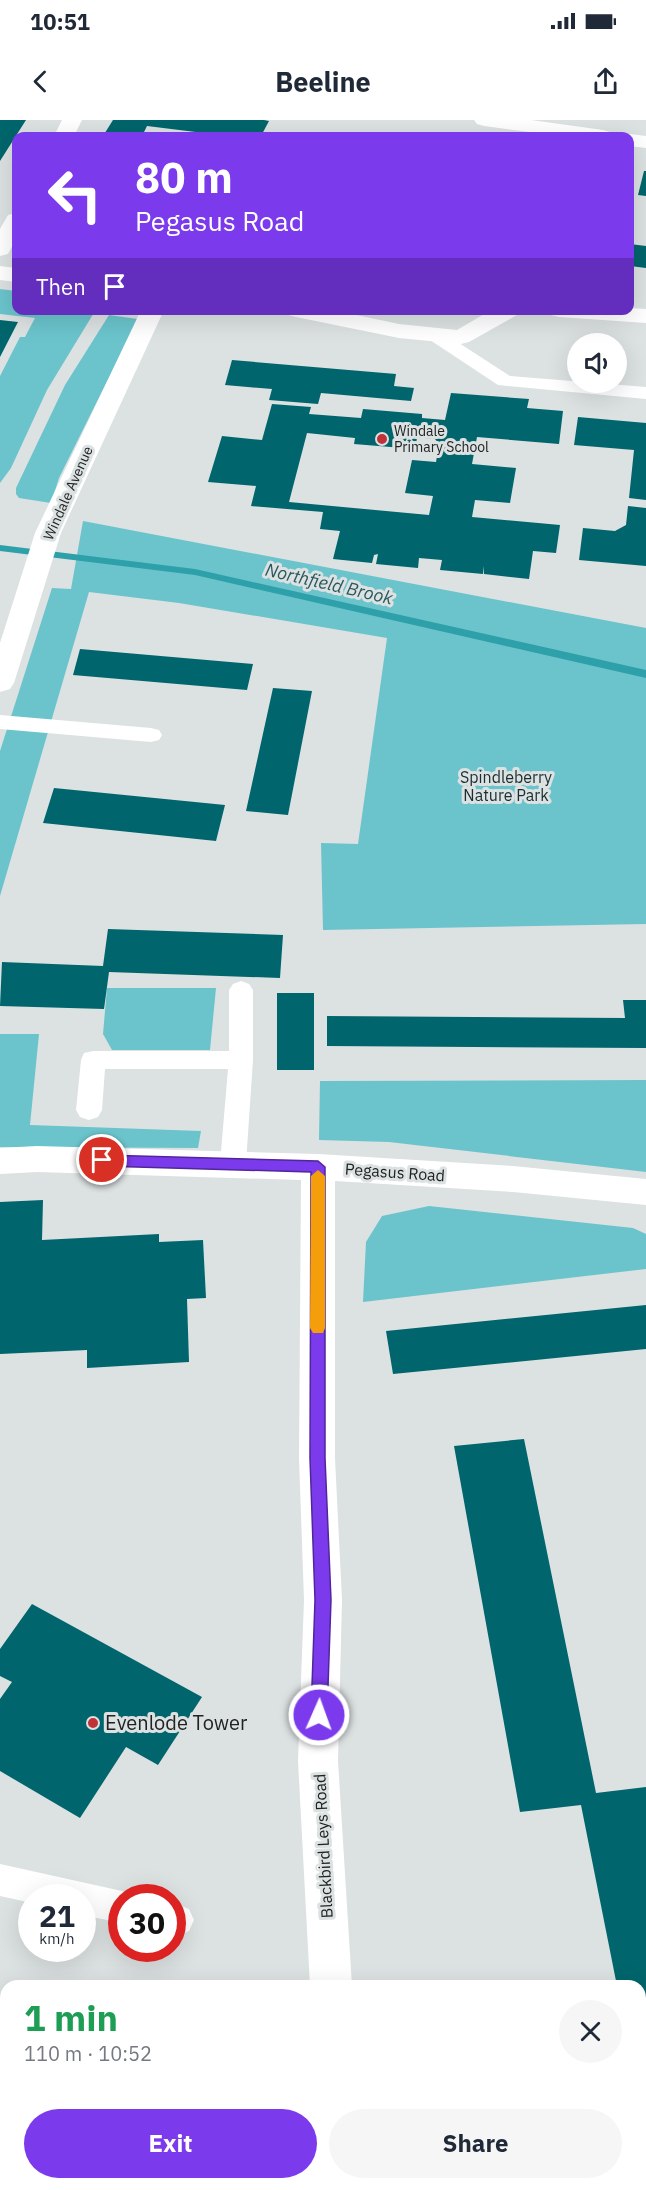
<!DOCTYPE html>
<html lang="en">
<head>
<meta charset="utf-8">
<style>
	:root { --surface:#fff; --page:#f6f6f7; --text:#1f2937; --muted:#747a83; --accent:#7c3aed }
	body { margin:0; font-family:"IBM Plex Sans",sans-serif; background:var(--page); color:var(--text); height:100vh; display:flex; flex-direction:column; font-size:22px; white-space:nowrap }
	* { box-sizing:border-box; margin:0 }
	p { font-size:20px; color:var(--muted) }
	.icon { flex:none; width:33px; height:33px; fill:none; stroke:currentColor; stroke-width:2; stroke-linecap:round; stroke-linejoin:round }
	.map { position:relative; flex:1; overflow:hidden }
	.drawer { position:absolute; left:0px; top:1860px; width:646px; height:210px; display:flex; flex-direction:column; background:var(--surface); border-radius:18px 18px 0 0; box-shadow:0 6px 24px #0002 }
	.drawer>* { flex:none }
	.banner { position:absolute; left:12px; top:12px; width:622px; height:183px; border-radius:12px; box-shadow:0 6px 24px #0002; background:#7c3aed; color:#fff; overflow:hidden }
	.buttons { position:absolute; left:567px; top:213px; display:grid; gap:12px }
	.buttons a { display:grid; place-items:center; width:60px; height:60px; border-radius:50%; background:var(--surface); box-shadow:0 6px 24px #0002; font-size:30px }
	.speed { position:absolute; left:18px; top:1764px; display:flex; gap:12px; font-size:30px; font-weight:700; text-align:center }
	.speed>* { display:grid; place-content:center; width:78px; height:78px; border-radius:50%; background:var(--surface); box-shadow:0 6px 24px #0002; line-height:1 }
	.speed small { font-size:15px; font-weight:400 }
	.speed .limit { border:9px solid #d22; background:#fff; color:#111 }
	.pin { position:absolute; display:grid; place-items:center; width:51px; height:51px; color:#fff; margin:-26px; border:3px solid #fff; border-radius:50%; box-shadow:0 2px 6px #0007 }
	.me { position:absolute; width:66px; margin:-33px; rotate:2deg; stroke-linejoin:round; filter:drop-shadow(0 0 4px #0008) }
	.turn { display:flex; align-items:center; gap:21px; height:126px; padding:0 24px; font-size:27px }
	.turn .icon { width:78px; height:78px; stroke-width:2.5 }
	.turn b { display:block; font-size:42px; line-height:51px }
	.then { display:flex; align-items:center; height:57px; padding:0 24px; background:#0003; gap:12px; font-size:22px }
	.round { display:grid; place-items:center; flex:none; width:63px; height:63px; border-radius:32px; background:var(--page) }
	.head { display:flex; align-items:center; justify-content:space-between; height:102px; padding:0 24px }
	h1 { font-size:36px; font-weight:700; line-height:45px; color:#1e9e55 }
	.button { display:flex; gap:12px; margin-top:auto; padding:12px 24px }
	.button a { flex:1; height:69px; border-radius:36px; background:var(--accent); color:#fff; font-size:24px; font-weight:700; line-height:69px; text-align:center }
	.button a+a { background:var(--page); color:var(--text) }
	.status { display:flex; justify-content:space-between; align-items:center; height:42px; padding:0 30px; background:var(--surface); direction:ltr }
	.status svg { height:16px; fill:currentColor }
	header { display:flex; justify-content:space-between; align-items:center; height:78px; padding:0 24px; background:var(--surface); font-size:27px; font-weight:700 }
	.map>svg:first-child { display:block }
	.green { fill:#6bc4cc }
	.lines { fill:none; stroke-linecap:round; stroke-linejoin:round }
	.stream { fill:#2ea0aa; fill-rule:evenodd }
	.building { fill:#00656c; fill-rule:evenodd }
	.lane { fill:#fff; fill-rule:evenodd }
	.street { fill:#fff; fill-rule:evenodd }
	.route { fill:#7c3aed; stroke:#51269a; stroke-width:1.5 }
	.slow { fill:#f59e0b }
	.poi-dot { fill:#c13138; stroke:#dce1e2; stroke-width:2 }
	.labels { text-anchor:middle; stroke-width:6; stroke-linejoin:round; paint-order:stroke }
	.far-poi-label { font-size:14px; fill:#212323; stroke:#dce1e2; text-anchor:start }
	.far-street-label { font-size:14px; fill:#212323; stroke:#dce1e2 }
	.park-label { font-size:16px; fill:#1a2e30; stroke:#dce1e2 }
	.street-label { font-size:16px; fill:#212323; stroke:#dce1e2 }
	.water-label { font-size:18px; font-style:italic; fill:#2a595d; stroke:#dce1e2 }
	.near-poi-label { font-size:20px; fill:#212323; stroke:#dce1e2; text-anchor:start }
</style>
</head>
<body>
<div class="status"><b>10:51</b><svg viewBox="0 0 49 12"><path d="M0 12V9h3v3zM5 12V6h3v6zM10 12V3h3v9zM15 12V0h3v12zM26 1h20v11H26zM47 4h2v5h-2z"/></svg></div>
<header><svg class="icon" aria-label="back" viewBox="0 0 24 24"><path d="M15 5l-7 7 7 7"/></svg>Beeline<svg class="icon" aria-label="share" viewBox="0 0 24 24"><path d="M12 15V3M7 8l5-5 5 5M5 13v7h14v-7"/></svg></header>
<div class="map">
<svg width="646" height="2070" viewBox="0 0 646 2070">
	<rect width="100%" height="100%" fill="#dce1e2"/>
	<path class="green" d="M 0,169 L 16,171 L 16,190 L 95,191 L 47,270 L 11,348 L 0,363 L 0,256 L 20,217 L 25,217 L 35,198 L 0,194 Z
		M 109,195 L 138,199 L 59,358 L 51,383 L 19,378 L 16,374 L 16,368 L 65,265 Z
		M 83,401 L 646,508 L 646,554 L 588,542 L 646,557 L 646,804 L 323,810 L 321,723 L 358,724 L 387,518 L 179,483 L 89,472 L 0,776 L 0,631 L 52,468 L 71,469 Z
		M 107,868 L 216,868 L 210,930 L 112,930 L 103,914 Z
		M 0,914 L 39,914 L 30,1005 L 201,1011 L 198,1028 L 0,1027 Z
		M 646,960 L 646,1052 L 389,1022 L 319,1020 L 320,961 Z
		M 429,1086 L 633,1108 L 646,1114 L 646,1149 L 363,1182 L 366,1122 L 382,1096 Z"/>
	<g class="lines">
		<path class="stream" d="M 0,425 L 195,449 L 646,550 L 646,558 L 195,455 L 0,431 Z"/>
	</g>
	<path class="building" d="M 0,0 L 26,0 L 0,41 Z
		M 113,0 L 264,0 L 269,1 L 261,16 L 228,16 L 147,6 L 142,16 L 103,16 Z
		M 644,51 L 646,51 L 646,76 L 638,75 Z
		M 630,124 L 646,126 L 646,148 L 630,146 Z
		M 0,200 L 18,202 L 0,237 Z
		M 232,240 L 396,254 L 394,266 L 414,268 L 411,281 L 321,273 L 318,284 L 269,280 L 272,269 L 225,265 Z
		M 451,273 L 529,279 L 527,288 L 563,291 L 559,324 L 477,317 L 472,344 L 516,348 L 510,383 L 475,380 L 472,397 L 560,405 L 556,433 L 533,431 L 529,459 L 484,454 L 484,446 L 483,454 L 440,450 L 442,440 L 419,438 L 418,448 L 376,444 L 378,434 L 374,435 L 372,443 L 333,439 L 340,411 L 320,409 L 323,392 L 251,386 L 256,366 L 208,362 L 222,316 L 262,320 L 272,284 L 311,287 L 309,294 L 361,298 L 363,289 L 422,294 L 422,298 L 445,300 ZM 307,313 L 355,318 L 354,324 L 415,329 L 417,318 L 435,319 L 439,324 L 436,342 L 412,340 L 405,373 L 433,376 L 429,395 L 289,382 Z
		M 578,297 L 646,303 L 646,380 L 629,378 L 634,330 L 574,325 Z
		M 628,386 L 646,388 L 646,446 L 579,440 L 583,408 L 615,411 L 626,405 Z
		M 80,529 L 253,544 L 247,570 L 73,555 Z
		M 273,568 L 312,571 L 288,695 L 246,691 Z
		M 54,668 L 225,685 L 216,721 L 43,703 Z
		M 108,809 L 283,815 L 280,858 L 109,852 L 104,889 L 0,886 L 2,842 L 103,846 Z
		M 277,873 L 314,873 L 314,950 L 277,950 Z
		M 623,880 L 646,880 L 646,928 L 327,926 L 327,896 L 625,898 Z
		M 43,1080 L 42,1120 L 159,1114 L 159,1122 L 203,1120 L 206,1178 L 187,1179 L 189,1242 L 87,1248 L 87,1230 L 0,1234 L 0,1082 Z
		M 646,1185 L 646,1229 L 393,1254 L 386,1211 Z
		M 524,1319 L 596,1673 L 646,1667 L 646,1917 L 640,1918 L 640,1866 L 617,1866 L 581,1685 L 520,1692 L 454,1326 Z
		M 32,1484 L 202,1577 L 158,1645 L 126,1627 L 80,1698 L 0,1651 L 0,1579 L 12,1562 L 0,1556 L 0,1529 Z
		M 640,1999 L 646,2020 L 646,2070 L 571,2070 L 570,2064 L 640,2064 Z
		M 6,2052 L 6,2064 L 75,2064 L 77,2070 L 0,2070 L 0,2055 Z"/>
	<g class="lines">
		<path class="lane" d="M 433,209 L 439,210 L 510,256 L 646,267 L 646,279 L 498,265 L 427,218 L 424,214 L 427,210 Z
			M 0,595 L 151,608 L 159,610 L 162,615 L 159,620 L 151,622 L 0,609 Z
			M 241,861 L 249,864 L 253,870 L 253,940 L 246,1043 L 242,1050 L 233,1053 L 224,1050 L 220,1043 L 228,949 L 105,949 L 102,990 L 98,997 L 89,1000 L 80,997 L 76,990 L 81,940 L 84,933 L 93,931 L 229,931 L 229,870 L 233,864 Z
			M 0,1744 L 122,1771 L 134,1778 L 122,1778 L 122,1803 L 82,1795 L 82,1778 L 32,1778 L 32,1783 L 0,1776 Z
			M 172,1782 L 189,1789 L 194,1800 L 189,1811 L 178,1816 L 172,1814 Z"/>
		<path class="street" d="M 62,0 L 82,0 L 74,16 L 54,16 Z
			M 474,0 L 531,0 L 603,10 L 610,12 L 614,16 L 560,16 L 484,6 L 477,4 Z
			M 630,14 L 646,16 L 646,28 L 630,26 L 630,16 L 622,16 Z
			M 16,93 L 16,119 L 8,134 L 0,136 L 0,109 L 8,95 Z
			M 0,146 L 16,148 L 16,162 L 0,160 Z
			M 630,188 L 646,189 L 646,203 L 559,197 L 551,195 L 548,190 L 630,190 Z
			M 141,190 L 164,190 L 61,413 L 14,563 L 10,569 L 0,572 L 0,523 L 35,413 Z
			M 285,190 L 333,190 L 399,204 L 457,210 L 491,190 L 520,190 L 517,195 L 469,222 L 461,224 L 399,218 L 296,197 L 288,195 Z
			M 37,1026 L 318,1034 L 513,1046 L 646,1059 L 646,1085 L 513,1072 L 335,1061 L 335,1338 L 342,1480 L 338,1641 L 352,1866 L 310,1866 L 298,1641 L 304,1480 L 299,1338 L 301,1060 L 37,1052 L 0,1054 L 0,1028 Z
			M 340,2064 L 384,2064 L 386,2070 L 340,2070 Z"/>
	</g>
	<path class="route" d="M 102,1035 L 318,1041 L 325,1047 L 325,1338 L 331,1480 L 327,1595 L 325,1601 L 319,1603 L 313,1601 L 311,1595 L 315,1480 L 310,1338 L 311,1052 L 102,1046 L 96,1040 Z"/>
	<path class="slow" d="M 318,1050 L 325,1056 L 325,1208 L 323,1213 L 313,1213 L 310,1208 L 311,1056 Z"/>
	<g class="poi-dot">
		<circle cx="382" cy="319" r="6"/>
		<circle cx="93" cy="1603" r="6"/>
	</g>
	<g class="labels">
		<g class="far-poi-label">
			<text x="394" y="316">Windale<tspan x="394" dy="16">Primary School</tspan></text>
		</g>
		<g class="far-street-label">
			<text transform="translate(68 373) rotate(-66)" y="5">Windale Avenue</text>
		</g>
		<g class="park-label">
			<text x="506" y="663">Spindleberry<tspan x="506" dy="18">Nature Park</tspan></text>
		</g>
		<g class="street-label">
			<text transform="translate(395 1052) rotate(4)" y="6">Pegasus Road</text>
			<text transform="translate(323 1726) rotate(-93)" y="6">Blackbird Leys Road</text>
		</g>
		<g class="water-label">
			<text transform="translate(329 464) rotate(13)" y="6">Northfield Brook</text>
		</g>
		<g class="near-poi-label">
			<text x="105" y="1610">Evenlode Tower</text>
		</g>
	</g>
</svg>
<div class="buttons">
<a><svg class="icon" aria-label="sound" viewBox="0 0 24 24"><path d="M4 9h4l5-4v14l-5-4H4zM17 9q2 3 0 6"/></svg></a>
</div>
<div class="speed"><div>21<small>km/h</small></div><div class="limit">30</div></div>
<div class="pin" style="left:102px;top:1040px;background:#d93025"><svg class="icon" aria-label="arrive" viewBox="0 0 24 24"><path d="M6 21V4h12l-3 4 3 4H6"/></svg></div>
<svg class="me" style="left:319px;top:1595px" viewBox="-20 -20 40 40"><circle r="17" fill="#7c3aed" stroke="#fff" stroke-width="3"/><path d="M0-11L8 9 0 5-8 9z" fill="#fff"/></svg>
<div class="banner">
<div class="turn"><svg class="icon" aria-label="left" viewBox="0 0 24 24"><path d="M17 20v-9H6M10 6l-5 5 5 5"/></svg><div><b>80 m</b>Pegasus Road</div></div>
<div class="then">Then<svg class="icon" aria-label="arrive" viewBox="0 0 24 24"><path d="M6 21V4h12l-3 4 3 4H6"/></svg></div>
</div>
<section class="drawer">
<div class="head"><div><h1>1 min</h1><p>110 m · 10:52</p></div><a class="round"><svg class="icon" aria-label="close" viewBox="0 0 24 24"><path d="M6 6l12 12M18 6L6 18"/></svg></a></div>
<div class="button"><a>Exit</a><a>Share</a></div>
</section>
</div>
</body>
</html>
